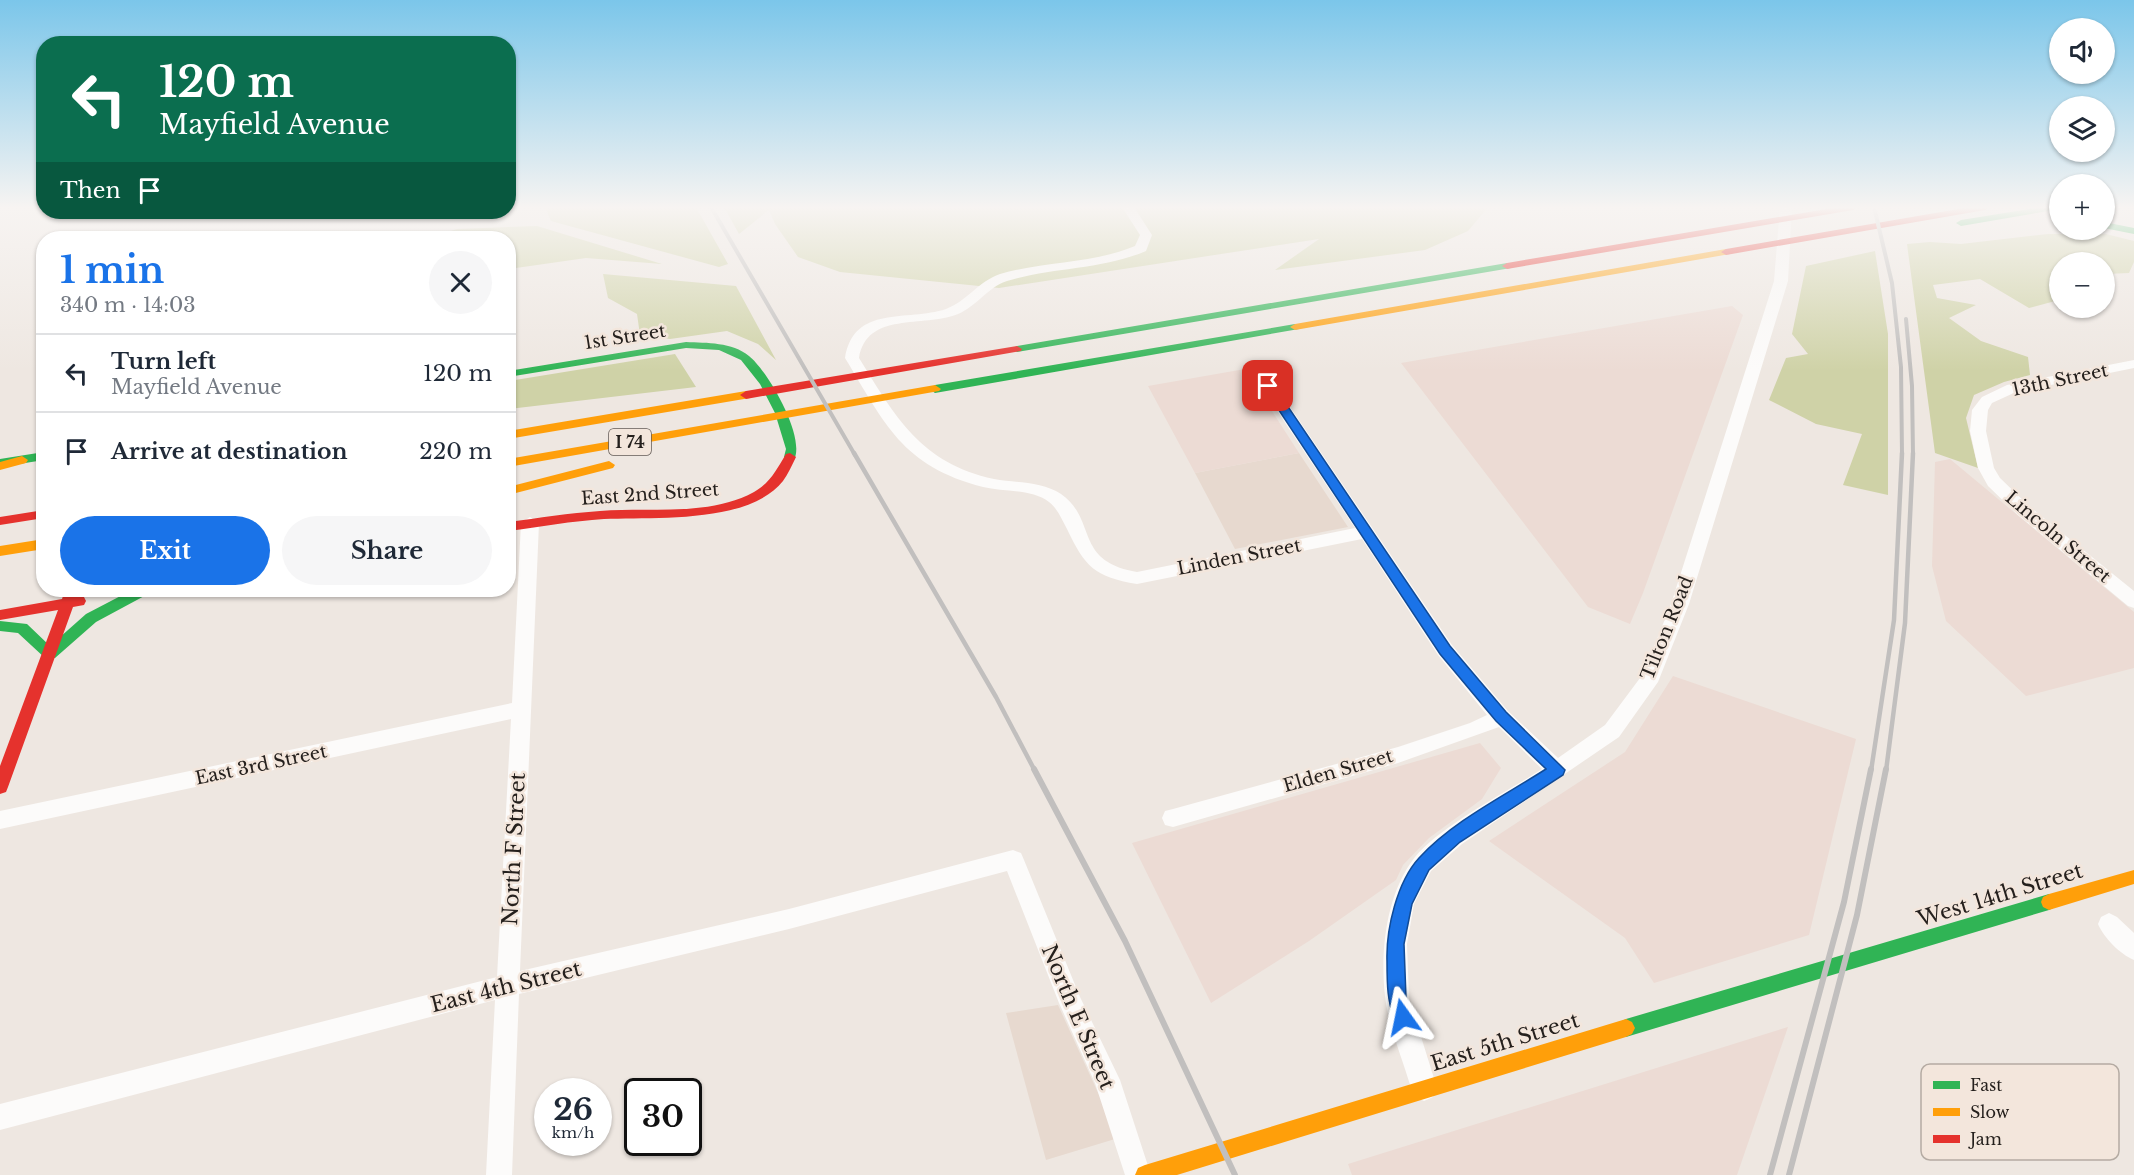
<!DOCTYPE html>
<html lang="en">
<head>
<meta charset="utf-8">
<style>
	:root { --surface:#fff; --page:#f6f6f7; --text:#1f2937; --muted:#747a83; --line:#e0e1e3; --accent:#1a73e8 }
	body { margin:0; font-family:"Libre Baskerville",serif; background:var(--page); color:var(--text); height:100vh; display:flex; flex-direction:column; font-size:22px; white-space:nowrap }
	* { box-sizing:border-box; margin:0 }
	p { font-size:20px; color:var(--muted) }
	.icon { flex:none; width:33px; height:33px; fill:none; stroke:currentColor; stroke-width:2; stroke-linecap:round; stroke-linejoin:round }
	.map { position:relative; flex:1; overflow:hidden }
	.sheet { position:absolute; left:36px; top:231px; width:480px; height:366px; display:flex; flex-direction:column; background:var(--surface); border-radius:24px; box-shadow:0 2px 4px #0004 }
	.sheet>* { flex:none }
	.top-card { position:absolute; left:36px; top:36px; width:480px; height:183px; border-radius:24px; box-shadow:0 2px 4px #0004; background:#0b6e4f; color:#fff; overflow:hidden }
	.buttons { position:absolute; left:2049px; top:18px; display:grid; gap:12px }
	.buttons a { display:grid; place-items:center; width:66px; height:66px; border-radius:50%; background:var(--surface); box-shadow:0 2px 4px #0004; font-size:30px }
	.speed { position:absolute; left:534px; top:1078px; display:flex; gap:12px; font-size:30px; font-weight:700; text-align:center }
	.speed>* { display:grid; place-content:center; width:78px; height:78px; border-radius:50%; background:var(--surface); box-shadow:0 2px 4px #0004; line-height:1 }
	.speed small { font-size:15px; font-weight:400 }
	.speed .limit { border:3px solid #111; border-radius:9px; background:#fff; color:#111 }
	.pin { position:absolute; display:grid; place-items:center; width:51px; height:51px; color:#fff; margin:-26px; border-radius:12px; box-shadow:0 3px 9px #0006 }
	.me { position:absolute; width:66px; margin:-33px; rotate:348deg; stroke-linejoin:round; filter:drop-shadow(0 0 4px #0008) }
	.turn { display:flex; align-items:center; gap:21px; height:126px; padding:0 24px; font-size:27px }
	.turn .icon { width:78px; height:78px; stroke-width:2.5 }
	.turn b { display:block; font-size:42px; line-height:51px }
	.then { display:flex; align-items:center; height:57px; padding:0 24px; background:#0003; gap:12px; font-size:22px }
	.round { display:grid; place-items:center; flex:none; width:63px; height:63px; border-radius:32px; background:var(--page) }
	.overview { display:flex; align-items:center; justify-content:space-between; height:102px; padding:0 24px }
	h1 { font-size:36px; font-weight:700; line-height:45px; color:var(--accent) }
	.cta { display:flex; gap:12px; margin-top:auto; padding:12px 24px }
	.cta a { flex:1; height:69px; border-radius:36px; background:var(--accent); color:#fff; font-size:24px; font-weight:700; line-height:69px; text-align:center }
	.cta a+a { background:var(--page); color:var(--text) }
	ul { padding:0; list-style:none }
	li { display:flex; align-items:center; gap:18px; height:78px; padding:0 24px; border-top:2px solid var(--line) }
	li div { flex:1 }
	li b { display:block; font-size:22px }
	li em { font-style:normal }
	.map>svg:first-child { display:block }
	.built { fill:#e7d9cf }
	.industrial { fill:#ecdbd4 }
	.green { fill:#cfd2a7 }
	.lines { fill:none; stroke-linecap:round; stroke-linejoin:round }
	.street { fill:#fcfbfa; fill-rule:evenodd }
	.fast { fill:#30b455; fill-rule:evenodd }
	.slow { fill:#ff9f0a; fill-rule:evenodd }
	.jam { fill:#e5322d; fill-rule:evenodd }
	.rail-far2 { stroke:#c1bfbe; stroke-width:4 }
	.rail-far1 { stroke:#c1bfbe; stroke-width:4.5 }
	.rail { stroke:#c1bfbe; stroke-width:6 }
	.route { fill:#1a73e8; stroke:#114b97; stroke-width:1.5 }
	.labels { text-anchor:middle; stroke-width:5; stroke-linejoin:round; paint-order:stroke }
	.shield { fill:#f3e6dc; stroke:#635b56; stroke-width:1.5 }
	.shield-label { font-size:16px; font-weight:bold; fill:#25201d }
	.street-label { font-size:18px; fill:#25201d; stroke:#f3e6dc }
	.near-street-label { font-size:21px; fill:#25201d; stroke:#f3e6dc }
	.key { fill:#f3e6dc; stroke:#b5aba3; stroke-width:1.5 }
	.key-label { font-size:16px; fill:#25201d }
</style>
</head>
<body>
<div class="map">
<svg width="2134" height="1175" viewBox="0 0 2134 1175">
	<rect width="100%" height="100%" fill="#eee7e1"/>
	<path class="built" d="M 1299,453 L 1348,527 L 1235,549 L 1195,473 Z
		M 1058,1005 L 1105,1108 L 1115,1139 L 1046,1160 L 1006,1013 Z"/>
	<path class="industrial" d="M 1732,306 L 1743,315 L 1643,593 L 1630,624 L 1588,607 L 1401,363 Z
		M 1245,369 L 1299,453 L 1195,473 L 1148,386 Z
		M 1950,459 L 2134,612 L 2134,668 L 2026,696 L 1946,621 L 1932,566 L 1935,462 Z
		M 1673,676 L 1856,739 L 1809,935 L 1654,983 L 1625,938 L 1489,841 L 1625,752 Z
		M 1480,743 L 1501,768 L 1482,799 L 1429,838 L 1403,865 L 1396,880 L 1309,941 L 1211,1003 L 1132,843 Z
		M 1788,1027 L 1737,1175 L 1352,1175 L 1348,1164 Z"/>
	<path class="green" d="M 545,207 L 696,207 L 728,264 L 719,267 L 551,221 Z
		M 724,207 L 1488,207 L 1468,231 L 1425,250 L 1275,270 L 1319,239 L 999,288 L 840,272 L 798,257 L 775,224 L 769,210 L 739,234 Z
		M 537,226 L 662,264 L 586,258 L 509,269 L 508,238 L 429,238 L 457,229 Z
		M 2048,234 L 2106,234 L 2134,241 L 2134,262 L 2129,273 L 2105,274 L 2104,262 L 2060,262 L 2059,276 L 2049,278 L 2059,282 L 2059,300 L 2029,308 L 1980,279 L 1933,285 L 1937,298 L 1976,305 L 1949,318 L 1981,341 L 2028,357 L 2030,375 L 2004,382 L 1974,395 L 1966,418 L 1978,468 L 1935,453 L 1907,244 L 1930,242 L 1961,244 Z
		M 1875,251 L 1888,334 L 1888,495 L 1843,485 L 1862,434 L 1816,424 L 1769,400 L 1786,358 L 1808,354 L 1792,334 L 1806,266 Z
		M 603,274 L 736,286 L 776,360 L 758,344 L 727,331 L 670,339 L 640,335 L 637,314 L 608,298 Z
		M 675,354 L 696,387 L 509,409 L 509,381 Z"/>
	<g class="lines">
		<path class="street" d="M 1122,207 L 1134,207 L 1152,235 L 1146,251 C 1101,270 1053,267 1007,281 C 988,287 977,306 958,314 C 923,328 867,311 859,358 C 896,418 921,463 994,479 C 1016,483 1042,481 1061,494 C 1098,520 1073,561 1137,572 L 1355,528 L 1260,385 L 1263,382 L 1273,382 L 1452,645 L 1508,711 L 1558,758 L 1605,725 L 1643,674 L 1671,604 L 1774,281 L 1780,207 L 1792,207 L 1788,281 L 1689,604 L 1658,682 L 1619,737 L 1462,844 L 1431,871 L 1414,904 L 1407,944 L 1409,998 L 1437,1088 L 1433,1097 L 1424,1101 L 1415,1097 L 1411,1088 C 1403,1060 1388,1025 1385,996 C 1380,951 1386,894 1415,857 C 1439,827 1508,791 1542,769 L 1499,727 L 1398,763 L 1173,827 L 1165,825 L 1162,818 L 1165,811 L 1173,809 L 1398,747 L 1470,723 L 1487,715 L 1438,655 L 1362,539 L 1137,584 C 1095,577 1085,567 1067,529 C 1062,520 1058,509 1049,502 C 1032,489 1004,492 983,487 C 902,466 885,424 845,358 C 854,304 907,322 946,309 C 967,301 979,281 1000,274 C 1045,261 1092,264 1135,246 L 1140,235 Z
			M 2134,360 L 2134,368 L 2016,392 L 1992,403 L 1988,410 L 1986,431 L 1994,468 L 2000,478 L 2030,507 L 2134,591 L 2134,608 L 2128,606 L 2018,515 L 1988,486 L 1978,468 L 1970,431 L 1972,410 L 1982,397 L 2007,385 Z
			M 530,517 L 539,523 L 520,971 L 789,909 L 1013,850 L 1021,853 L 1024,860 L 1080,997 L 1120,1080 L 1151,1175 L 1125,1175 L 1095,1083 L 1059,1003 L 1007,871 L 789,929 L 519,994 L 512,1175 L 486,1175 L 495,1000 L 0,1130 L 0,1104 L 497,977 L 511,719 L 0,829 L 0,811 L 512,703 L 521,523 Z
			M 2109,913 L 2117,917 L 2134,933 L 2134,960 C 2120,954 2104,938 2098,924 L 2101,917 Z"/>
		<path class="fast" d="M 2042,207 L 2060,207 L 2060,209 L 1961,226 L 1956,223 L 1961,220 Z
			M 2104,222 L 2134,228 L 2134,234 L 2104,228 Z
			M 1507,263 L 1511,264 L 1511,268 L 1017,352 L 1012,349 L 1017,346 Z
			M 1295,324 L 1300,327 L 1299,329 L 935,393 L 929,389 L 935,385 Z
			M 686,342 C 707,343 732,342 749,356 C 768,371 806,437 794,460 L 790,461 L 784,457 L 786,449 L 775,413 L 760,384 L 741,360 L 719,350 L 686,348 L 508,377 L 508,371 Z
			M 44,452 L 44,460 L 0,467 L 0,459 Z
			M 132,590 L 150,590 L 148,594 L 96,622 L 55,658 L 45,658 L 18,633 L 0,631 L 0,621 L 27,624 L 50,646 L 86,614 Z
			M 2049,894 L 2055,897 L 2057,902 L 2055,907 L 2049,910 L 1626,1037 L 1620,1034 L 1617,1028 L 1620,1022 L 1626,1019 Z"/>
		<path class="slow" d="M 1726,249 L 1730,250 L 1730,254 L 1295,330 L 1290,327 L 1295,324 Z
			M 935,385 L 941,389 L 939,391 L 508,467 L 508,459 Z
			M 746,391 L 750,392 L 750,398 L 508,439 L 508,431 Z
			M 22,456 L 28,460 L 26,463 L 0,470 L 0,462 Z
			M 609,461 L 615,465 L 613,468 L 508,495 L 508,487 Z
			M 44,539 L 44,549 L 0,556 L 0,546 Z
			M 2134,870 L 2134,884 L 2049,910 L 2043,907 L 2041,902 L 2043,897 L 2049,894 Z
			M 1626,1019 L 1632,1022 L 1635,1028 L 1632,1034 L 1626,1037 L 1177,1175 L 1135,1175 L 1138,1168 L 1145,1165 Z"/>
		<path class="jam" d="M 1838,207 L 1858,207 L 1853,210 L 1507,269 L 1502,266 L 1507,263 Z
			M 1970,207 L 1990,207 L 1985,210 L 1726,255 L 1721,252 L 1726,249 Z
			M 1017,346 L 1022,349 L 1021,351 L 746,399 L 740,395 L 746,391 Z
			M 790,453 L 796,457 C 792,465 788,474 783,481 C 749,524 654,517 604,519 C 572,521 540,527 508,531 L 508,522 C 539,518 569,513 600,511 C 649,507 708,517 754,492 C 770,483 777,469 786,454 Z
			M 44,510 L 44,518 L 0,525 L 0,517 Z
			M 65,590 L 78,590 L 76,596 L 84,597 L 86,601 L 84,605 L 73,607 L 8,787 L 6,792 L 0,794 L 0,766 L 58,610 L 0,620 L 0,610 L 62,599 Z"/>
		<path class="rail-far2" d="M 711,207 L 855,455
			M 1874,207 L 1892,283 L 1901,367 L 1902,455
			M 1906,319 L 1912,386 L 1913,455"/>
		<path class="rail-far1" d="M 854,453 L 996,697 L 1035,771
			M 1871,771 L 1894,620 L 1902,453
			M 1886,771 L 1905,623 L 1913,453"/>
		<path class="rail" d="M 1034,769 L 1125,941 L 1235,1175
			M 1770,1175 L 1844,902 L 1871,769
			M 1789,1175 L 1857,915 L 1886,769"/>
	</g>
	<linearGradient id="sky" x2="0" y2="1"><stop stop-color="#7bc6ea"/><stop offset="0.56" stop-color="#f7f4f2"/><stop offset="1" stop-color="#f7f4f2" stop-opacity="0"/></linearGradient>
	<rect width="2134" height="371" fill="url(#sky)"/>
	<path class="route" d="M 1264,383 L 1272,383 L 1450,646 L 1506,712 L 1565,770 L 1563,775 L 1460,842 L 1429,870 L 1412,904 L 1404,944 L 1406,998 L 1412,1017 L 1409,1023 L 1403,1026 L 1396,1023 C 1387,1003 1387,983 1387,961 C 1386,929 1397,882 1419,858 C 1453,821 1504,796 1546,769 L 1496,721 L 1440,654 L 1263,386 Z"/>
	<g class="labels">
		<rect class="shield" x="609" y="429" width="42" height="26" rx="4.5"/>
		<g class="shield-label">
			<text x="630" y="448">I 74</text>
		</g>
		<g class="street-label">
			<text transform="translate(625 337) rotate(-9)" y="6">1st Street</text>
			<text transform="translate(2060 380) rotate(-12)" y="6">13th Street</text>
			<text transform="translate(650 494) rotate(-4)" y="6">East 2nd Street</text>
			<text transform="translate(2058 537) rotate(40)" y="6">Lincoln Street</text>
			<text transform="translate(1239 557) rotate(-11)" y="6">Linden Street</text>
			<text transform="translate(1667 628) rotate(-68)" y="6">Tilton Road</text>
			<text transform="translate(261 765) rotate(-12)" y="6">East 3rd Street</text>
			<text transform="translate(1338 771) rotate(-16)" y="6">Elden Street</text>
		</g>
		<g class="near-street-label">
			<text transform="translate(514 849) rotate(-87)" y="7">North F Street</text>
			<text transform="translate(2000 895) rotate(-17)" y="7">West 14th Street</text>
			<text transform="translate(506 987) rotate(-14)" y="7">East 4th Street</text>
			<text transform="translate(1078 1017) rotate(67)" y="7">North E Street</text>
			<text transform="translate(1505 1042) rotate(-17)" y="7">East 5th Street</text>
		</g>
	</g>
	<rect x="1921" y="1064" width="198" height="96" rx="9" class="key"/>
	<rect x="1933" y="1081" width="27" height="8" fill="#30b455"/>
	<rect x="1933" y="1108" width="27" height="8" fill="#ff9f0a"/>
	<rect x="1933" y="1135" width="27" height="8" fill="#e5322d"/>
	<g class="key-label">
		<text x="1970" y="1091">Fast</text>
		<text x="1970" y="1118">Slow</text>
		<text x="1970" y="1145">Jam</text>
	</g>
</svg>
<div class="buttons">
<a><svg class="icon" aria-label="sound" viewBox="0 0 24 24"><path d="M4 9h4l5-4v14l-5-4H4zM17 9q2 3 0 6"/></svg></a>
<a><svg class="icon" aria-label="layers" viewBox="0 0 24 24"><path d="M12 4l9 5-9 5-9-5zM3 14l9 5 9-5"/></svg></a>
<a>+</a>
<a>−</a>
</div>
<div class="speed"><div>26<small>km/h</small></div><div class="limit">30</div></div>
<div class="pin" style="left:1268px;top:386px;background:#d93025"><svg class="icon" aria-label="arrive" viewBox="0 0 24 24"><path d="M6 21V4h12l-3 4 3 4H6"/></svg></div>
<svg class="me" style="left:1403px;top:1017px" viewBox="-20 -20 40 40"><path d="M0-17L14 15 0 8-14 15z" fill="#1a73e8" stroke="#fff" stroke-width="4"/></svg>
<div class="top-card">
<div class="turn"><svg class="icon" aria-label="left" viewBox="0 0 24 24"><path d="M17 20v-9H6M10 6l-5 5 5 5"/></svg><div><b>120 m</b>Mayfield Avenue</div></div>
<div class="then">Then<svg class="icon" aria-label="arrive" viewBox="0 0 24 24"><path d="M6 21V4h12l-3 4 3 4H6"/></svg></div>
</div>
<section class="sheet">
<div class="overview"><div><h1>1 min</h1><p>340 m · 14:03</p></div><a class="round"><svg class="icon" aria-label="close" viewBox="0 0 24 24"><path d="M6 6l12 12M18 6L6 18"/></svg></a></div>
<ul>
<li><svg class="icon" aria-label="left" viewBox="0 0 24 24"><path d="M17 20v-9H6M10 6l-5 5 5 5"/></svg><div><b>Turn left</b><p>Mayfield Avenue</p></div><em>120 m</em></li>
<li><svg class="icon" aria-label="arrive" viewBox="0 0 24 24"><path d="M6 21V4h12l-3 4 3 4H6"/></svg><div><b>Arrive at destination</b></div><em>220 m</em></li>
</ul>
<div class="cta"><a>Exit</a><a>Share</a></div>
</section>
</div>
</body>
</html>
